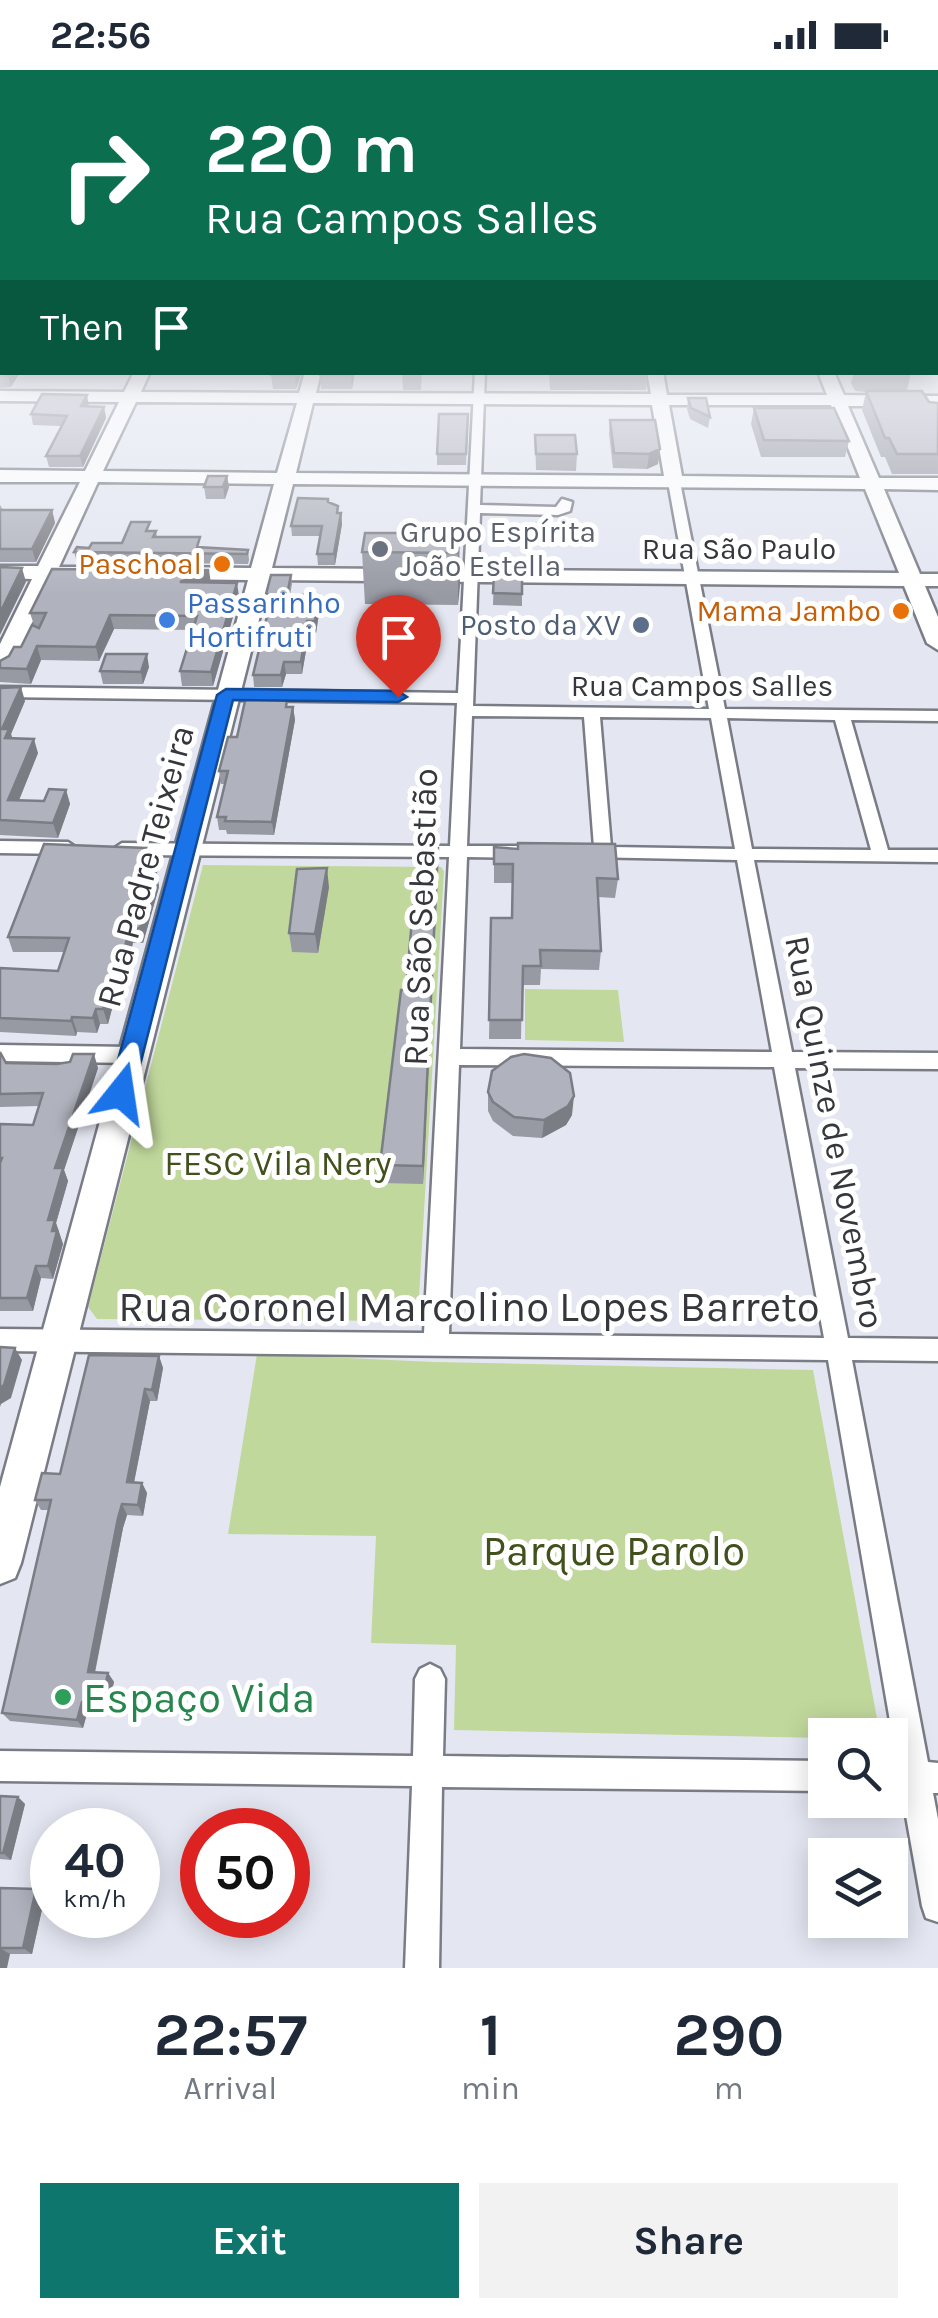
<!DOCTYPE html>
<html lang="en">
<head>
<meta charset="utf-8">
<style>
	:root { --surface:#fff; --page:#f2f2f3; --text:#1f2937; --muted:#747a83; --accent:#0f766e }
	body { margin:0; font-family:Karla,sans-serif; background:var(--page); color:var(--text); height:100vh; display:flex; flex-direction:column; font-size:38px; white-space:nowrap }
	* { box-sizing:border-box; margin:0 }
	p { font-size:32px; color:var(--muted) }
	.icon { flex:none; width:55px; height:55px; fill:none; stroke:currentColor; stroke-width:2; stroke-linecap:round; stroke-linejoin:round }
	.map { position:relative; height:1898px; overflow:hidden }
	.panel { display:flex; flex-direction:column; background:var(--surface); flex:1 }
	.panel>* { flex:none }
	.banner { position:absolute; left:0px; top:0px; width:940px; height:305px; box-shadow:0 5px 25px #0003; background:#0b6e4f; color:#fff; overflow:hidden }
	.tools { position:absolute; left:808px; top:1648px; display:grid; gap:20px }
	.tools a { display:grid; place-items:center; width:100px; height:100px; border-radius:0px; background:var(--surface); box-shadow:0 5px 25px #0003; font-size:50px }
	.speed { position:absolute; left:30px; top:1738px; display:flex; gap:20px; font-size:50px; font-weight:700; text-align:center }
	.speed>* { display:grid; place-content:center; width:130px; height:130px; border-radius:50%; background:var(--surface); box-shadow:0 5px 25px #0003; line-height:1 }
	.speed small { font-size:25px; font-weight:400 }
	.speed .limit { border:15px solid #d22; background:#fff; color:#111 }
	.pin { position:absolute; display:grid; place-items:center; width:85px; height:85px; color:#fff; margin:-102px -42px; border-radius:50% 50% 50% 0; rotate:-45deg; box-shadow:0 0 10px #0007 }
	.pin .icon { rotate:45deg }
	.me { position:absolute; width:110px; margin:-55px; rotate:15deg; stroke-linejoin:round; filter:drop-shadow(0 0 8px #0008) }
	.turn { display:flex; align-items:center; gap:35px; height:210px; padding:0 40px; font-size:45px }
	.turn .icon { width:130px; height:130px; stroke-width:2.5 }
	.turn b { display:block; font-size:70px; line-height:85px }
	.then { display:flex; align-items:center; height:95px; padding:0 40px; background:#0003; gap:20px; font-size:38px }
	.eta { display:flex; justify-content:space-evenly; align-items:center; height:170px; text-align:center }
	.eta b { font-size:60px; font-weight:700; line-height:70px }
	.button { display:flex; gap:20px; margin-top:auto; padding:20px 40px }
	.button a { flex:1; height:115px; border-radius:0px; background:var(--accent); color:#fff; font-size:40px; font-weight:700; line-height:115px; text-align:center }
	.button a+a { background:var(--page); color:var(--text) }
	.status { display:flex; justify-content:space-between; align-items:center; height:70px; padding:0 50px; background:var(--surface); direction:ltr }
	.status svg { height:28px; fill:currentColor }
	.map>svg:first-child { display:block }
	.green { fill:#c1d89c }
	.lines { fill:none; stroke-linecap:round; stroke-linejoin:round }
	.street-casing { stroke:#797c85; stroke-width:5 }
	.secondary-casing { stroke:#797c85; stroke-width:5 }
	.street { fill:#fff; fill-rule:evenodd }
	.secondary { fill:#fff; fill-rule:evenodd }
	.wall { fill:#9799a3 }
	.shaded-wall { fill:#7b7d84 }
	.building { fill:#b0b2bd; stroke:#7b7d84; stroke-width:2.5 }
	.route { fill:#1a73e8; stroke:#114b97; stroke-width:2.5 }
	.worship-dot { fill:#6b7280; stroke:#fff; stroke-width:4 }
	.food-dot { fill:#e8710a; stroke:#fff; stroke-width:4 }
	.shop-dot { fill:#3f7fe0; stroke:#fff; stroke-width:4 }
	.service-dot { fill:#5c6f8a; stroke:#fff; stroke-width:4 }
	.leisure-dot { fill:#2e9e5b; stroke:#fff; stroke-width:4 }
	.labels { text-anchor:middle; stroke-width:10; stroke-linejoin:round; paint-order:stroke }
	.far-worship-label { font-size:30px; fill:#5b616d; stroke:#fff; text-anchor:start }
	.far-street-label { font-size:30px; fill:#36373c; stroke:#fff }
	.far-food-label { font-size:30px; fill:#c56008; stroke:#fff; text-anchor:end }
	.far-shop-label { font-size:30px; fill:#366cbe; stroke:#fff; text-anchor:start }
	.far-service-label { font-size:30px; fill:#4e5e75; stroke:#fff; text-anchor:end }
	.street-label { font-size:35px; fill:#36373c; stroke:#fff }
	.park-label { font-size:35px; fill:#40511b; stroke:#fff }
	.near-street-label { font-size:42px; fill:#36373c; stroke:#fff }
	.near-park-label { font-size:42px; fill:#40511b; stroke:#fff }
	.near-leisure-label { font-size:42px; fill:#27864d; stroke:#fff; text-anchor:start }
</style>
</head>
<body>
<div class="status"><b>22:56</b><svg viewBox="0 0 49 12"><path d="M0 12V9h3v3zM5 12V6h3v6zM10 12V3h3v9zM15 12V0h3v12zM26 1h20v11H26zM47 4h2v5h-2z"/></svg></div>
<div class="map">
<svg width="938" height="1898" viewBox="0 0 938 1898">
	<rect width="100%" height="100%" fill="#e4e7f2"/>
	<path class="green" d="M 203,795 L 441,797 L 444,801 L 418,1244 L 411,1251 L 97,1249 L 88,1237 Z
		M 525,919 L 618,920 L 624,972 L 525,970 Z
		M 257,1284 L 435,1292 L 813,1300 L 880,1665 L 825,1668 L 454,1660 L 456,1575 L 371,1573 L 376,1466 L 228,1464 Z"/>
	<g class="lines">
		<defs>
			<path id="street" d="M 475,302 L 485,302 L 480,435 L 556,437 L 562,429 L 572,432 L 570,441 L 558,445 L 480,443 L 473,636 L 709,639 L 668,412 L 674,408 L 680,412 L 725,639 L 938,641 L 938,651 L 851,650 L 888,780 L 938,780 L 938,792 L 754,790 L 792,982 L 938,983 L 938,999 L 795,998 L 848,1268 L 938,1269 L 938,1291 L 852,1290 L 928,1692 L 938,1693 L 938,1723 L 933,1723 L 938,1749 L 938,1852 L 926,1848 L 922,1836 L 902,1723 L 890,1722 L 890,1692 L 897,1692 L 828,1290 L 0,1281 L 0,1259 L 424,1263 L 449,787 L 122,785 L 113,779 L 122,773 L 450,776 L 457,633 L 0,627 L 0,617 L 458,623 ZM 472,646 L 584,647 L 594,777 L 586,779 L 583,783 L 586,787 L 737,790 L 772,982 L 460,979 L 467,787 L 518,788 L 527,782 L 518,776 L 467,776 ZM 600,647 L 711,648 L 735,779 L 611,777 ZM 727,648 L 835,650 L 871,780 L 752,779 ZM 459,995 L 774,997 L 824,1268 L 449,1264 Z
				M 0,771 L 68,772 L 77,778 L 68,784 L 0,783 Z
				M 0,975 L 131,977 L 138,980 L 141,985 L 138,990 L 131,993 L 0,991 Z
				M 430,1594 L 440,1599 L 445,1609 L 443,1686 L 825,1691 L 825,1721 L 442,1717 L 439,1898 L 405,1898 L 412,1716 L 0,1711 L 0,1681 L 413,1686 L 415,1609 L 420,1599 Z"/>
			<path id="secondary" d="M 134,302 L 150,302 L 141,322 L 299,323 L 305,302 L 321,302 L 316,323 L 651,324 L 647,302 L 663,302 L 667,325 L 827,325 L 818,302 L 834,302 L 844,325 L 938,326 L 938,336 L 848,336 L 879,408 L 938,408 L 938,420 L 884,419 L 920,504 L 938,504 L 938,516 L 925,516 L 938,547 L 938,580 L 927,573 L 904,516 L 269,510 L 21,1493 L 15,1508 L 0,1514 L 0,1417 L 248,510 L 171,509 L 161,503 L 171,497 L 251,498 L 274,414 L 98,412 L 59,497 L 90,497 L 100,503 L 90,509 L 53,509 L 11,597 L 0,604 L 0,574 L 32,509 L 0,508 L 0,496 L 38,496 L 80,412 L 0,412 L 0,400 L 85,401 L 119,332 L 0,331 L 0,321 L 124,322 ZM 136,332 L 297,333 L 277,403 L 103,401 ZM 313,333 L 652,335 L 664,406 L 296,403 ZM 669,335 L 831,335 L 860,408 L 682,406 ZM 293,414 L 865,419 L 899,503 L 272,498 Z"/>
		</defs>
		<use href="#street" class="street-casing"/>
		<use href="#secondary" class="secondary-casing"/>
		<use href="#street" class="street"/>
		<use href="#secondary" class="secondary"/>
	</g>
	<path class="wall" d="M 0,260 L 20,302 L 11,317 L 0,318 Z
		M 302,302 L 296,319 L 273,319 L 271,305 Z
		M 355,302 L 352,319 L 321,319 L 320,305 Z
		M 402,302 L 422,302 L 421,320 L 403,320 Z
		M 549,302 L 648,302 L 646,320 L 550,320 Z
		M 854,302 L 911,302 L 907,321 L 929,332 L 938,333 L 938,404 L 892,404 L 885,387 L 881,387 L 862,340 L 866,322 L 855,321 L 851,313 Z
		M 688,328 L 710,347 L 708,358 L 690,349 L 687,339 Z
		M 89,337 L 104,337 L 106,348 L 83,397 L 49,397 L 46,386 L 61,356 L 33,355 L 31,344 Z
		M 754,338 L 849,371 L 845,387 L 761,387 L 751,354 Z
		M 468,344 L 466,395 L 437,395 L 437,384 Z
		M 610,350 L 660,379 L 658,394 L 647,399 L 613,398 L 609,364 Z
		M 535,365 L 577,384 L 576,401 L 536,400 Z
		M 227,406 L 229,417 L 225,429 L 206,429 L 204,417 Z
		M 329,433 L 339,443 L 341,443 L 342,454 L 335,495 L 318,495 L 317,484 L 320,466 L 292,466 L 291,456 Z
		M 0,435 L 3,440 L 52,440 L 55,453 L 36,492 L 0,492 Z
		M 151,461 L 156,461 L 157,467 L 201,477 L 248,480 L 249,490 L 248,494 L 77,492 L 74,482 L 89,478 L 122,473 Z
		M 459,463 L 458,535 L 365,534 L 362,482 Z
		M 494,504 L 522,504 L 522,536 L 493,535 Z
		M 291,505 L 292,514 L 290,525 L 320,537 L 316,563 L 309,563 L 302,604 L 286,604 L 282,617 L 254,617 L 253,605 L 270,533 L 267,533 L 266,524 Z
		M 211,512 L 239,526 L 213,616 L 182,616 L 180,601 L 193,560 L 114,559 L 99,591 L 41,590 L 31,614 L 0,612 L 0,591 L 21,577 L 34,555 L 30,543 Z
		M 149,597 L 143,614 L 103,614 L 100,601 Z
		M 0,618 L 25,631 L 11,664 L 12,668 L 38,683 L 19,730 L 44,731 L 66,720 L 70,734 L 58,768 L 0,765 Z
		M 290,637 L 293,637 L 295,650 L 274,765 L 227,764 L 226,760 L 219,760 L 217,747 L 225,714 L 221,714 L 219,701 L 237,667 Z
		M 494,777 L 618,809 L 615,828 L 598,827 L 601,881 L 599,900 L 541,899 L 540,915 L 522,915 L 521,969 L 489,969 L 491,848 L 512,848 L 512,813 L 494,813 Z
		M 147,783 L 154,783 L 159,817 L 143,873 L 133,873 L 117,935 L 113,935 L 108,954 L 100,954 L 97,963 L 77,962 L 76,966 L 0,962 L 0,898 L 58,901 L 64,882 L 13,882 L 8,867 Z
		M 438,797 L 423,1114 L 382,1113 L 380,1095 L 406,920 Z
		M 329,817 L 318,883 L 292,882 L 289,863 Z
		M 0,982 L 6,993 L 98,998 L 64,1100 L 68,1111 L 56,1153 L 63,1174 L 53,1209 L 41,1208 L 33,1241 L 0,1241 L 0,1054 L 33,1055 L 39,1036 L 0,1037 Z
		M 488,1022 L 572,1045 L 566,1055 L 542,1068 L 513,1066 L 493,1051 L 488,1041 Z
		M 159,1286 L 163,1298 L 157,1331 L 150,1331 L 134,1412 L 142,1413 L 147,1423 L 143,1446 L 127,1445 L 123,1458 L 95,1603 L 108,1603 L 114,1612 L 107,1639 L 88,1640 L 83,1658 L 10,1651 L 2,1643 L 49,1440 L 41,1440 L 35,1430 L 60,1404 Z
		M 0,1726 L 18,1727 L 25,1734 L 11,1790 L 0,1789 Z
		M 0,1818 L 45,1826 L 32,1884 L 10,1884 L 0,1898 Z"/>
	<path class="shaded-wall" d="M 10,302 L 20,302 L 11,317 L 8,306 Z
		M 296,302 L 302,302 L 296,319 L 295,305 Z
		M 352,302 L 355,302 L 352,319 L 351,305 Z
		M 87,325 L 89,336 L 83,347 L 81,336 Z
		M 104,337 L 106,348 L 83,397 L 80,386 Z
		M 660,379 L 658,394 L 647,399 L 649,384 Z
		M 227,406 L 229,417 L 225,429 L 223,417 Z
		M 52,440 L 55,453 L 36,492 L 32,479 Z
		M 341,443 L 342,454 L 335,495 L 334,484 Z
		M 459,463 L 460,516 L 458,535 L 458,483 Z
		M 22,498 L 26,512 L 0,565 L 0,543 Z
		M 209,500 L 211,514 L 180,512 Z
		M 237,513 L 239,526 L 213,616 L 211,602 Z
		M 319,525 L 320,537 L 316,563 L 315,551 Z
		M 110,545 L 114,559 L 99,591 L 96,577 Z
		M 307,551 L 309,563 L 302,604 L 301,592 Z
		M 37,576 L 41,590 L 31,614 L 27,599 Z
		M 147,584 L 149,597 L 143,614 L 141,602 Z
		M 284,592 L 286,604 L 282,617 L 281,605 Z
		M 21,617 L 25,631 L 11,664 L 14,674 L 10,683 L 2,659 Z
		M 293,637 L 295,650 L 274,765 L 272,752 Z
		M 34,669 L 38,683 L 13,745 L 8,730 Z
		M 66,720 L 70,734 L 58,768 L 53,753 Z
		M 438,778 L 438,797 L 423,1114 L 423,1096 Z
		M 154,783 L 159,817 L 143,873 L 140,858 L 149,802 Z
		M 327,798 L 329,817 L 318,883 L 315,864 Z
		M 130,858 L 133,873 L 117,935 L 113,920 Z
		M 109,920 L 113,935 L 108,954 L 103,939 Z
		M 96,939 L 100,954 L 97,963 L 93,948 Z
		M 72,947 L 77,962 L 76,966 L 71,951 Z
		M 94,984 L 98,998 L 64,1100 L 68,1111 L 56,1153 L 63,1174 L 53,1209 L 48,1196 L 48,1150 L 55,1098 Z
		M 574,1026 L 572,1045 L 566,1055 L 542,1068 L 544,1050 Z
		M 36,1196 L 41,1208 L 33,1241 L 27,1228 Z
		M 15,1278 L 22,1290 L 11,1328 L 1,1334 L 0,1337 L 0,1318 Z
		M 159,1286 L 163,1298 L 157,1331 L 152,1320 Z
		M 145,1319 L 150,1331 L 132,1423 L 127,1412 Z
		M 142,1413 L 147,1423 L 143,1446 L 138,1435 Z
		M 122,1434 L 127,1445 L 123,1458 L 93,1611 L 88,1602 L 118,1448 Z
		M 108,1603 L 114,1612 L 107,1639 L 102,1631 Z
		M 82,1632 L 88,1640 L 83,1658 L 77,1650 Z
		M 18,1727 L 25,1734 L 11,1790 L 3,1783 Z
		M 36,1819 L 45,1826 L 32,1884 L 23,1878 Z
		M 0,1878 L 10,1884 L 7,1898 L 0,1898 Z"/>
	<path class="building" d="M 0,260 L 2,260 L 2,302 L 10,302 L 8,306 L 0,306 Z
		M 272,302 L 296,302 L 295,305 L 271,305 Z
		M 320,302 L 352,302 L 351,305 L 320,305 Z
		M 866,321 L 922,321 L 929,332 L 938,333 L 938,384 L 897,384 L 889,368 L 885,368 Z
		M 42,324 L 87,325 L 81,336 L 104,337 L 80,386 L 46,386 L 67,346 L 31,344 Z
		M 688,328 L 706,328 L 710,347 L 691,338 Z
		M 754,338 L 834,338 L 849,371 L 764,370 Z
		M 439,344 L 468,344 L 466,384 L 437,384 Z
		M 610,350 L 655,350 L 660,379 L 649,384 L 614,383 Z
		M 535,365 L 575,365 L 577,384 L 536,384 Z
		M 208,406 L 227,406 L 223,417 L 204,417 Z
		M 298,428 L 328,429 L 328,432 L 338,436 L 337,443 L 341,443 L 334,484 L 317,484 L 322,456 L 291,456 Z
		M 0,440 L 52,440 L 32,479 L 0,479 Z
		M 131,452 L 150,452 L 146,461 L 156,461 L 153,467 L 200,467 L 197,477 L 248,480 L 247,484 L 74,482 L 77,477 L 89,478 L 92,473 L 122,473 Z
		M 365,463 L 459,463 L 458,483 L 362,482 Z
		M 0,497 L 22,498 L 0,543 Z
		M 52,499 L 209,500 L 180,512 L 237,513 L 211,602 L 180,601 L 197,546 L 110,545 L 96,577 L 37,576 L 27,599 L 0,598 L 0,591 L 9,586 L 14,577 L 21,577 L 32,555 L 39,558 L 46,543 L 30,543 Z
		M 494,504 L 522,504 L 522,524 L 493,523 Z
		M 271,505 L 291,505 L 287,525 L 266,524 Z
		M 272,525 L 319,525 L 315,551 L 307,551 L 301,592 L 284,592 L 281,605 L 253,605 Z
		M 106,584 L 147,584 L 141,602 L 100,601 Z
		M 21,617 L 2,659 L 9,659 L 5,668 L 34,669 L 8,730 L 44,731 L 49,719 L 66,720 L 53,753 L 0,750 L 0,618 Z
		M 247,622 L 288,623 L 286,637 L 293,637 L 272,752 L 225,751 L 226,747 L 217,747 L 228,701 L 219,701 L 228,667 L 237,667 Z
		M 518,773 L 615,774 L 618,809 L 597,808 L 601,881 L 540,880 L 541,896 L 523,896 L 522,950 L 489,950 L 491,848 L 512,848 L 513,794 L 494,794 L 494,777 L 518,779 Z
		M 44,774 L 146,778 L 144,783 L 154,783 L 149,802 L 156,802 L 140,858 L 130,858 L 113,920 L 109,920 L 103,939 L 96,939 L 93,948 L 72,947 L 71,951 L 0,948 L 0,898 L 58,901 L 69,868 L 8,867 Z
		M 418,778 L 438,778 L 423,1096 L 380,1095 L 401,920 L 406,920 Z
		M 327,798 L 315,864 L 289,863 L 297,799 Z
		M 0,982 L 6,993 L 57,994 L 70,992 L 73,984 L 94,984 L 55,1098 L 63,1098 L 48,1150 L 55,1150 L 52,1161 L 57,1161 L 48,1196 L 36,1196 L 27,1228 L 0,1228 L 0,1093 L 2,1088 L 0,1088 L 0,1054 L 33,1055 L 43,1023 L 0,1024 Z
		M 524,984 L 551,988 L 570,1003 L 574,1026 L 568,1036 L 544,1050 L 514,1047 L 493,1032 L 488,1022 L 492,1001 L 511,987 Z
		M 0,1277 L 15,1278 L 4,1315 L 0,1318 Z
		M 89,1285 L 159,1286 L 152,1320 L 145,1319 L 127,1412 L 142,1413 L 138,1435 L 122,1434 L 118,1448 L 88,1602 L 108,1603 L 102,1631 L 82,1632 L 77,1650 L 2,1643 L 51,1430 L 35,1430 L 42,1403 L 60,1404 Z
		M 0,1726 L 18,1727 L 3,1783 L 0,1783 Z
		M 0,1818 L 36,1819 L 23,1878 L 0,1878 Z"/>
	<linearGradient id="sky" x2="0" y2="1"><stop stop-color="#66b4dc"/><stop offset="0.49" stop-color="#f3f4f9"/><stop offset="1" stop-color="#f3f4f9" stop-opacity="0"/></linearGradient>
	<rect width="938" height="526" fill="url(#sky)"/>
	<path class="route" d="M 226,619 L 398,621 L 407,627 L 398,632 L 233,630 L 133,1023 L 130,1030 L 113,1030 L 109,1023 L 217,625 Z"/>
	<circle class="worship-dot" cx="380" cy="479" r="10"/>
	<g class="food-dot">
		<circle cx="222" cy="494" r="10"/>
		<circle cx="901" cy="541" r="10"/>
	</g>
	<circle class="shop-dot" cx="167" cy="550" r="10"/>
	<circle class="service-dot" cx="641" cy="555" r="10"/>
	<circle class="leisure-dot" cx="63" cy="1627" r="10"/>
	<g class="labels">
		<g class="far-worship-label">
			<text x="400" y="472">Grupo Espírita<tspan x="400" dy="34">João Estella</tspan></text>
		</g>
		<g class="far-street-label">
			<text x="739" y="489">Rua São Paulo</text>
			<text x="702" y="626">Rua Campos Salles</text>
		</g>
		<g class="far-food-label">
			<text x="202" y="504">Paschoal</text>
			<text x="881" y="551">Mama Jambo</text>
		</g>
		<g class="far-shop-label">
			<text x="187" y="543">Passarinho<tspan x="187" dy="34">Hortifruti</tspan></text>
		</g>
		<g class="far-service-label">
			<text x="621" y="565">Posto da XV</text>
		</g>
		<g class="street-label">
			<text transform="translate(145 796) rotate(-75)" y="12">Rua Padre Teixeira</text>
			<text transform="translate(420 847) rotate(-88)" y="12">Rua São Sebastião</text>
			<text transform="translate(835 1062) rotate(79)" y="12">Rua Quinze de Novembro</text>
		</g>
		<g class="park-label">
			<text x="278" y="1105">FESC Vila Nery</text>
		</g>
		<g class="near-street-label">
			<text x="469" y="1251">Rua Coronel Marcolino Lopes Barreto</text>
		</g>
		<g class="near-park-label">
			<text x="614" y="1495">Parque Parolo</text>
		</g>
		<g class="near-leisure-label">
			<text x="83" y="1642">Espaço Vida</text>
		</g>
	</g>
</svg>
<div class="tools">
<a><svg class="icon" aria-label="search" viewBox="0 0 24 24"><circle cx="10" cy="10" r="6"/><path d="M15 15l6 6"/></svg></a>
<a><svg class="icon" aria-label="layers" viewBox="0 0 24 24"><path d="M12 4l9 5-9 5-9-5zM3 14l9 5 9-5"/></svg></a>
</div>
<div class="speed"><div>40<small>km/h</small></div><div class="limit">50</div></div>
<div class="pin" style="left:398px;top:627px;background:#d93025"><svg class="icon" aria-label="arrive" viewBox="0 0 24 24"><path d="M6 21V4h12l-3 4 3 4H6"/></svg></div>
<svg class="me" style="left:121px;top:1023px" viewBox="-20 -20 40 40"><path d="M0-17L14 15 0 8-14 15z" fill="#1a73e8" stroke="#fff" stroke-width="4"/></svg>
<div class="banner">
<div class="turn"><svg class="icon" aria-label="right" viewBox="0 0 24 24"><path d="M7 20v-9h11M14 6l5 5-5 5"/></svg><div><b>220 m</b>Rua Campos Salles</div></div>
<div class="then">Then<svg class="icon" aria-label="arrive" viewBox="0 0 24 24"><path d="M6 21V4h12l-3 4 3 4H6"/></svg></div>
</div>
</div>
<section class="panel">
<div class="eta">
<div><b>22:57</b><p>Arrival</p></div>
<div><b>1</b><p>min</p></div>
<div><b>290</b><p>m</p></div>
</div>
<div class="button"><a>Exit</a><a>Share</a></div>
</section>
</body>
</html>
